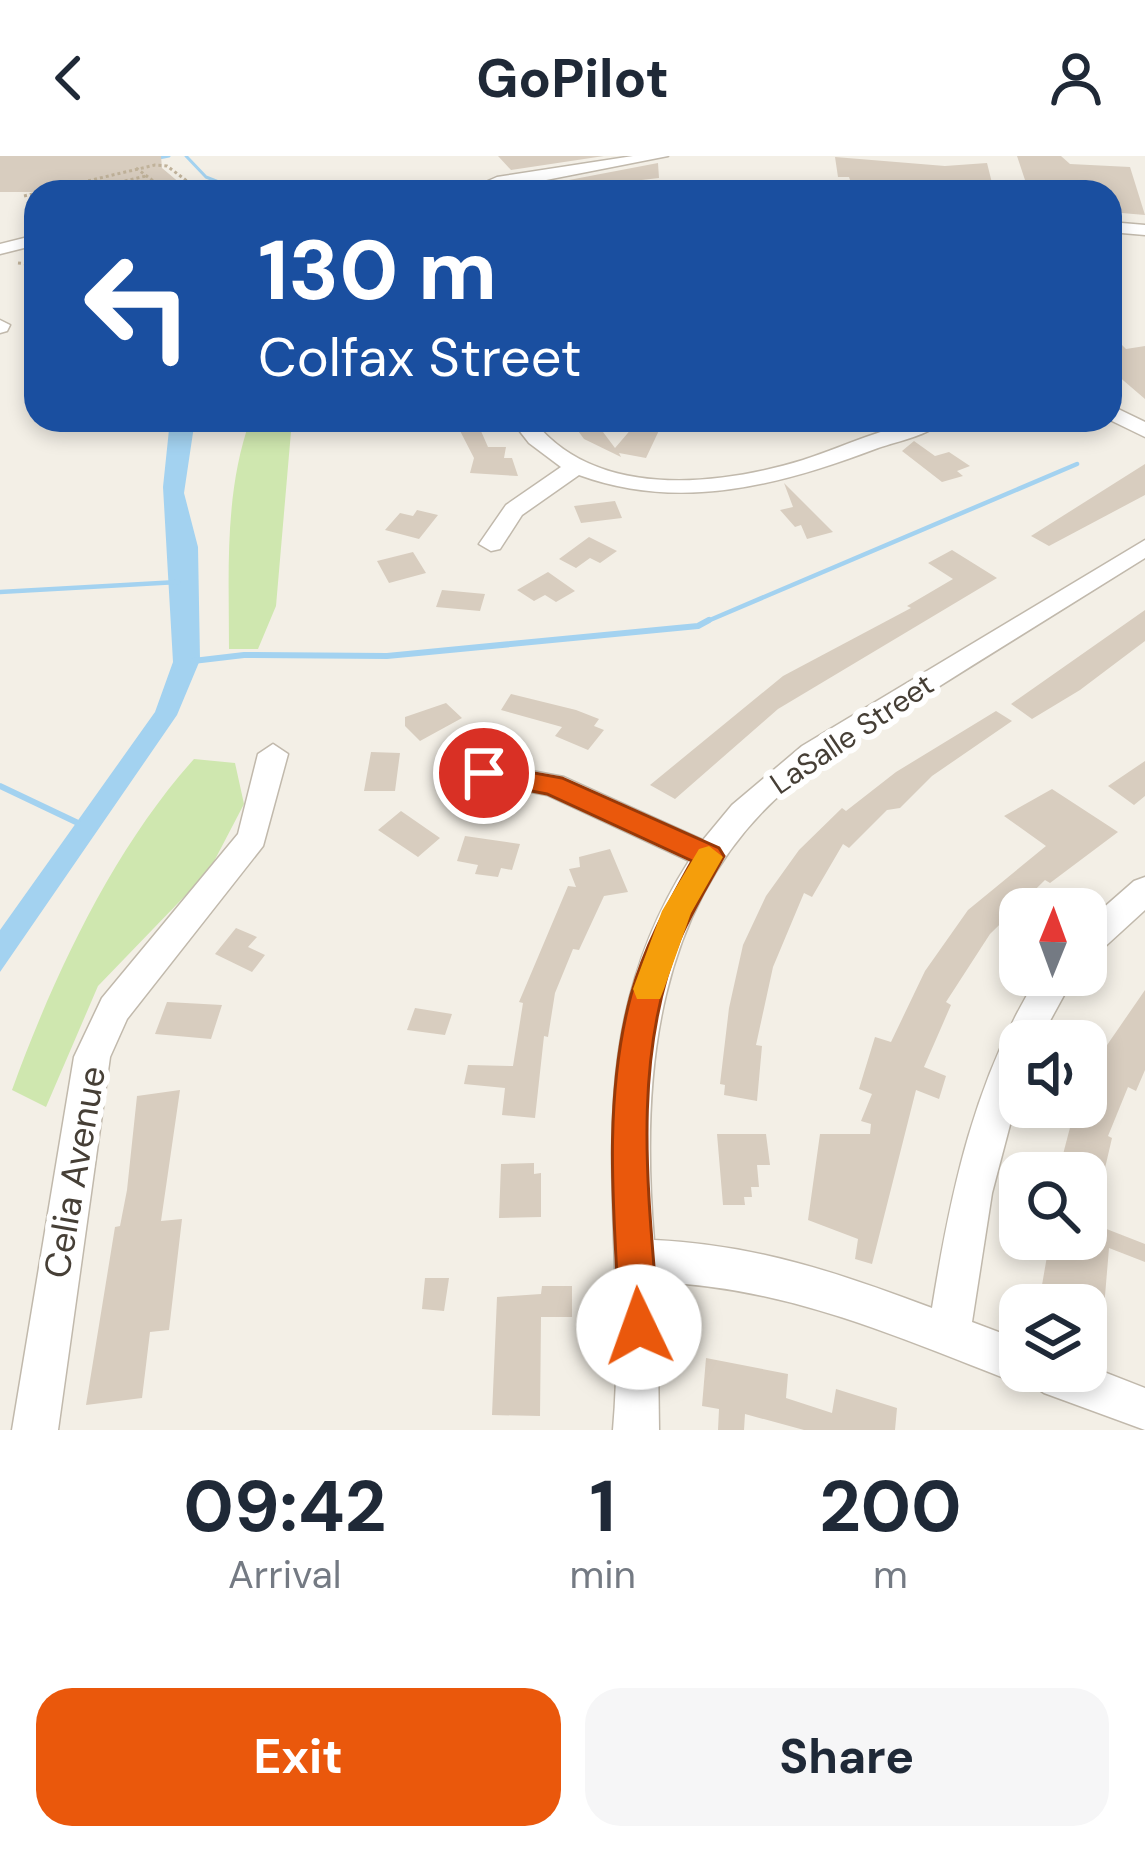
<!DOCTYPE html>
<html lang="en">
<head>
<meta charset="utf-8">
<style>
	:root { --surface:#fff; --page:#f6f6f7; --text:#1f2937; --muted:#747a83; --accent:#ea580c }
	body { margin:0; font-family:"DM Sans",sans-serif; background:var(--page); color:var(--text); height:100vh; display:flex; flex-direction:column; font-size:45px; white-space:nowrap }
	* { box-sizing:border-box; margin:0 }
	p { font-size:39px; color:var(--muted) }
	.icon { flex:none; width:66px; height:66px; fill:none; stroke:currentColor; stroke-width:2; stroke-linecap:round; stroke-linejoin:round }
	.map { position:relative; height:1274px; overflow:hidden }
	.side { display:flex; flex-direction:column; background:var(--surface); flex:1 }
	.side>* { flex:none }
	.banner { position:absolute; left:24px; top:24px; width:1098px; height:252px; border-radius:36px; box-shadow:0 6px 18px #0003; background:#1a4fa0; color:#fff; overflow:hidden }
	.needle { width:78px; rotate:1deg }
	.buttons { position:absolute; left:999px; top:732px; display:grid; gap:24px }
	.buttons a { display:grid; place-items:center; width:108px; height:108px; border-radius:24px; background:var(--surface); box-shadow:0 6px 18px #0003; font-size:60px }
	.pin { position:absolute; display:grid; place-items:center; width:102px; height:102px; color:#fff; margin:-51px; border:6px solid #fff; border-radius:50%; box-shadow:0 3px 12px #0007 }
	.me { position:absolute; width:132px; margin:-66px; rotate:357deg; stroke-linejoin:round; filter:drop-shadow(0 0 9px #0008) }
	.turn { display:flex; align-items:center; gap:42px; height:252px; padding:0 36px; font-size:54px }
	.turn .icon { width:156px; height:156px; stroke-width:2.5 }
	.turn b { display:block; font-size:84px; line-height:102px }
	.eta { display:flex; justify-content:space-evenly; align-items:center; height:204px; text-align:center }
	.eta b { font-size:72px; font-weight:700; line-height:84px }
	.cta { display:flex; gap:24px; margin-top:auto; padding:24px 36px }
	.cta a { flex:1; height:138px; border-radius:36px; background:var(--accent); color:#fff; font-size:48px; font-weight:700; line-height:138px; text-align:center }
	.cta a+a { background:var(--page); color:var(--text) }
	header { display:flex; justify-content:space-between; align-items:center; height:156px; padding:0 36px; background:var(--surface); font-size:54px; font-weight:700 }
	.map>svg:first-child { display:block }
	.green { fill:#cfe7af }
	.water { fill:#a3d2f0 }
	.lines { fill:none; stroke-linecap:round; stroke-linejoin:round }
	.stream-far2 { stroke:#a3d2f0; stroke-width:3 }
	.stream-far1 { stroke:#a3d2f0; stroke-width:4.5 }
	.stream { stroke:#a3d2f0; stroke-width:6 }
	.building { fill:#d8cdbf }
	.minor-casing { stroke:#c1b9ac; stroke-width:3 }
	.path { stroke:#c0b29a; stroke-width:3; stroke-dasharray:3 3; stroke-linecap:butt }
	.minor { fill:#fff; fill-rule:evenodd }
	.route { fill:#ea580c; stroke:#983908; stroke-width:3 }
	.slow { fill:#f59e0b }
	.labels { text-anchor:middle; stroke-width:12; stroke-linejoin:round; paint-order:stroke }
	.street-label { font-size:30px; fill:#463f36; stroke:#fff }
	.near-street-label { font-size:36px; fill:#463f36; stroke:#fff }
</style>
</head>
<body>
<header><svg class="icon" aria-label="back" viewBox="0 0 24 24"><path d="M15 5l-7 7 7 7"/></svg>GoPilot<svg class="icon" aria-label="person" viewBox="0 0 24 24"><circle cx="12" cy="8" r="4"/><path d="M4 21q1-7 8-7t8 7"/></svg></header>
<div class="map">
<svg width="1145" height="1274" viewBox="0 0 1145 1274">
	<rect width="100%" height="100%" fill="#f3efe6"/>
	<path class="green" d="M 250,264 L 292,264 L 276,450 L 258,493 L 229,493 C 229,415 224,339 250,264 Z
		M 194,603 L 235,607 L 244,648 L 209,715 L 98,830 L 46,951 L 12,934 C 53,821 113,693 194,603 Z"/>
	<path class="water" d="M 170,264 L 192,264 L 194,270 L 184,337 L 198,391 L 200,504 L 177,559 L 0,816 L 0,774 L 155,556 L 173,506 L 163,331 Z"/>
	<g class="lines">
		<path class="stream-far2" d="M 186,0 L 206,21 L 244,36
			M 154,3 L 169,0"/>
		<path class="stream-far1" d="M 0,436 L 178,426
			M 703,467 L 1077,308"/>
		<path class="stream" d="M 193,505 L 244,499 L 387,500 L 698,470 L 709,464
			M 0,630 L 78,667"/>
	</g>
	<path class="building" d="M 0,0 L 161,0 L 162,12 L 181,28 L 145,36 L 0,36 Z
		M 498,0 L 604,0 L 511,14 Z
		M 1017,0 L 1061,0 L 1070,8 L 1130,11 L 1145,59 L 1110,56 L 1110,36 L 1029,36 Z
		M 835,1 L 945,10 L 987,7 L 994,35 L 921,29 L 922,36 L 854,36 L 849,21 L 838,21 Z
		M 658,7 L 659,22 L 590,30 L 598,36 L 527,32 Z
		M 1110,177 L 1126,193 L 1145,190 L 1145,243 L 1110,213 Z
		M 570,264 L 594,264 L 615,292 L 639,264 L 662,268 L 646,302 L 619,297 L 621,301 L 584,283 Z
		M 477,266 L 488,291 L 506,291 L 504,302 L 512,302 L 518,320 L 470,317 L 474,302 L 457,269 Z
		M 914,285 L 935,300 L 949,296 L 970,310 L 957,315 L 963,320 L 942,326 L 902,295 Z
		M 1145,308 L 1145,339 L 1049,390 L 1031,380 Z
		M 784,327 L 833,376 L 807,383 L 801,369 L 795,371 L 780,354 L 793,351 Z
		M 615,345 L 622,362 L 581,367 L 574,350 Z
		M 417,354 L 438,359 L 419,383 L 385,374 L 400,357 L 413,360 Z
		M 589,381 L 617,395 L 600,407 L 590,402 L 576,412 L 559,403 Z
		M 952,394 L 997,422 L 778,553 L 675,643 L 650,629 L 783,520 L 911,452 L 907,450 L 953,423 L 928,407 Z
		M 413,396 L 426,417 L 389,427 L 377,405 Z
		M 548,416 L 575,435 L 556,446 L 545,439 L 534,445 L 517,434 Z
		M 442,434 L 485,438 L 480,455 L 436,451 Z
		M 1145,454 L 1145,485 L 1080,534 L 1032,563 L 1011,548 Z
		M 511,538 L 576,554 L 599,563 L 594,570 L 604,574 L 588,594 L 555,580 L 562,571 L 501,554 Z
		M 446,547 L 462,562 L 420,585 L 405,570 L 405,561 Z
		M 996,555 L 1012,565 L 932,620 L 900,652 L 887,654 L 849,692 L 843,688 L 812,741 L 804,737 L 773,811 L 756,889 L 762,890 L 757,945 L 724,939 L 725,929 L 720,928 L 729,852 L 743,789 L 766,740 L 799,694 L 842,652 L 846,655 L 896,616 Z
		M 371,596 L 400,597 L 395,635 L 364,635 Z
		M 1145,605 L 1145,640 L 1134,649 L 1108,630 Z
		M 1052,633 L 1118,676 L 1050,727 L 1045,724 L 990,778 L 946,846 L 951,849 L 924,911 L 946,920 L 939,943 L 916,934 L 872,1108 L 855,1103 L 858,1083 L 808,1064 L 820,978 L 870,978 L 871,968 L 861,965 L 872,938 L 859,933 L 875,881 L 891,886 L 925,815 L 968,754 L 1046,690 L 1004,660 Z
		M 401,655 L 440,682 L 418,701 L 378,674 Z
		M 465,680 L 520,688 L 512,714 L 501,712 L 498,721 L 475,718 L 478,709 L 457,705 Z
		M 610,693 L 628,736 L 604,740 L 579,794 L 573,793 L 555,837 L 548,881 L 544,880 L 535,962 L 502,959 L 505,932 L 464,928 L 468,909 L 513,910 L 523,847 L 519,846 L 568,730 L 576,731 L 569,713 L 580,711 L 579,701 Z
		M 236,772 L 257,781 L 248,791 L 265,799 L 252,816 L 215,798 Z
		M 1145,834 L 1145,914 L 1136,935 L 1128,931 L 1108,980 L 1112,982 L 1102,1025 L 1061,1006 L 1072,964 L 1079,951 L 1086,951 L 1086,936 L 1105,892 Z
		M 167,846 L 222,849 L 211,883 L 155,878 Z
		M 415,852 L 452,858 L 445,879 L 407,874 Z
		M 180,934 L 161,1065 L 182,1063 L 169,1174 L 150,1176 L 142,1242 L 86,1249 L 115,1071 L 120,1070 L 127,1034 L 137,940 Z
		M 717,978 L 766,978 L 770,1009 L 757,1009 L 759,1031 L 751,1031 L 752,1041 L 744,1041 L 745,1049 L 723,1049 Z
		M 534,1007 L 534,1018 L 541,1017 L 541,1061 L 499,1062 L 501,1008 Z
		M 1086,1065 L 1145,1088 L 1145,1106 L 1109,1092 L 1104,1152 L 1042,1129 L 1050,1083 L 1086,1083 Z
		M 425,1122 L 449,1122 L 444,1155 L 422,1153 Z
		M 542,1130 L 572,1130 L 572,1161 L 541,1161 L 540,1260 L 492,1259 L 497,1141 L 541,1138 Z
		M 706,1202 L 788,1218 L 786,1242 L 832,1257 L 836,1233 L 897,1252 L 895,1274 L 804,1274 L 745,1258 L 744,1274 L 718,1274 L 719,1253 L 702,1250 Z"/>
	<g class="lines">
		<defs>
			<path id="minor" d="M 633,0 L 668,0 L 485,36 L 463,36 L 497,21 Z
				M 1110,66 L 1145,69 L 1145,79 L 1110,76 Z
				M 36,79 L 36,89 L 0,98 L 0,88 Z
				M 0,164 L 10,169 L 7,175 L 0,177 Z
				M 1110,249 L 1145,266 L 1145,281 L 1110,264 Z
				M 511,264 L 533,264 C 595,344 718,330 803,304 C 850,289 896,264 946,264 C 929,279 899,285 878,292 C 781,329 680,356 579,319 L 522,359 L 500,393 L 491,395 L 479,388 L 506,349 L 561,311 L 529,287 Z
				M 1145,384 L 1145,402 C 1073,447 1000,492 927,538 C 881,567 832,594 790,630 C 655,744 640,920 654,1084 C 757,1089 836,1116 932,1152 C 951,1034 975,921 1039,819 L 1075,819 L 1039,885 L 1020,885 L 1020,931 L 992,1037 L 972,1166 L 1020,1184 L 1020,1215 L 1086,1215 L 1086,1209 L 1145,1232 L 1145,1274 L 1044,1237 L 1026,1225 L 1020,1228 C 897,1181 791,1132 657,1126 L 659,1274 L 613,1274 C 631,1069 568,894 689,705 L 547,639 L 474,625 L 469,617 L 474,609 L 484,606 L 564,621 L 703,684 L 732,649 L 802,590 Z
				M 273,588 L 288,598 L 263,690 L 127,863 L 110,901 L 58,1274 L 12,1274 L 74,901 L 102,842 L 238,678 L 258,598 Z
				M 1145,721 L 1145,754 L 1098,797 L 1086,801 L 1086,767 L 1134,725 Z"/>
		</defs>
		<use href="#minor" class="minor-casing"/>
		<path class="path" d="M 136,12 L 168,36
			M 78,36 L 146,20
			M 116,36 L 155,27
			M 24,40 L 155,9 L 167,10 L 191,28
			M 18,107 L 36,109"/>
		<use href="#minor" class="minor"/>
	</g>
	<path class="route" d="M 484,608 L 562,622 L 719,692 L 724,700 C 709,727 692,755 680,783 C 630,905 649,1043 659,1171 L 653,1184 L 639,1190 L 626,1184 L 620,1171 C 614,1061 602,946 631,839 C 644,791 668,748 692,705 L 547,638 L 474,624 L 470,617 Z"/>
	<path class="slow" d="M 709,690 L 723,701 L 691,757 L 664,833 L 660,843 L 637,843 L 633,833 L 662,755 L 699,693 Z"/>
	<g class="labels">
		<g class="street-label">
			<text transform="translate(852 578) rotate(-34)" y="10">LaSalle Street</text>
		</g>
		<g class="near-street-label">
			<text transform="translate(74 1016) rotate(-80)" y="13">Celia Avenue</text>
		</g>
	</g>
</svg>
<div class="buttons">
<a><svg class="needle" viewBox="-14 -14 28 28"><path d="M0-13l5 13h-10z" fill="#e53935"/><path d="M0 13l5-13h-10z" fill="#747a83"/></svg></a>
<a><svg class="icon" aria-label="sound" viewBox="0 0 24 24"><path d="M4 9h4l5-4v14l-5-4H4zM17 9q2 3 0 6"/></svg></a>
<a><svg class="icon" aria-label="search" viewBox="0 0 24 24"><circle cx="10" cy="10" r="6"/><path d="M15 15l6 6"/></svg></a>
<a><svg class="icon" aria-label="layers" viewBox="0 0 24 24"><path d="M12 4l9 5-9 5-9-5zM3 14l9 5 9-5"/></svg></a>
</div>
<div class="pin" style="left:484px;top:617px;background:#d93025"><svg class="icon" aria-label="arrive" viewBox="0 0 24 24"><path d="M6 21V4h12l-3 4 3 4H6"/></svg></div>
<svg class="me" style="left:639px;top:1171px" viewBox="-20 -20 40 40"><circle r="19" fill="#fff"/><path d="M0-13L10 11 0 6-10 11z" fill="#ea580c"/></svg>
<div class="banner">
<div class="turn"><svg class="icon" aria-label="left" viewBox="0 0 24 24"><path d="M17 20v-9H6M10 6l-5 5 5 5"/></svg><div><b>130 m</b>Colfax Street</div></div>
</div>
</div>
<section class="side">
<div class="eta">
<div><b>09:42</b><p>Arrival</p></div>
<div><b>1</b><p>min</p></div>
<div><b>200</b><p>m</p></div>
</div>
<div class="cta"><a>Exit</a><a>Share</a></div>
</section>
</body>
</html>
